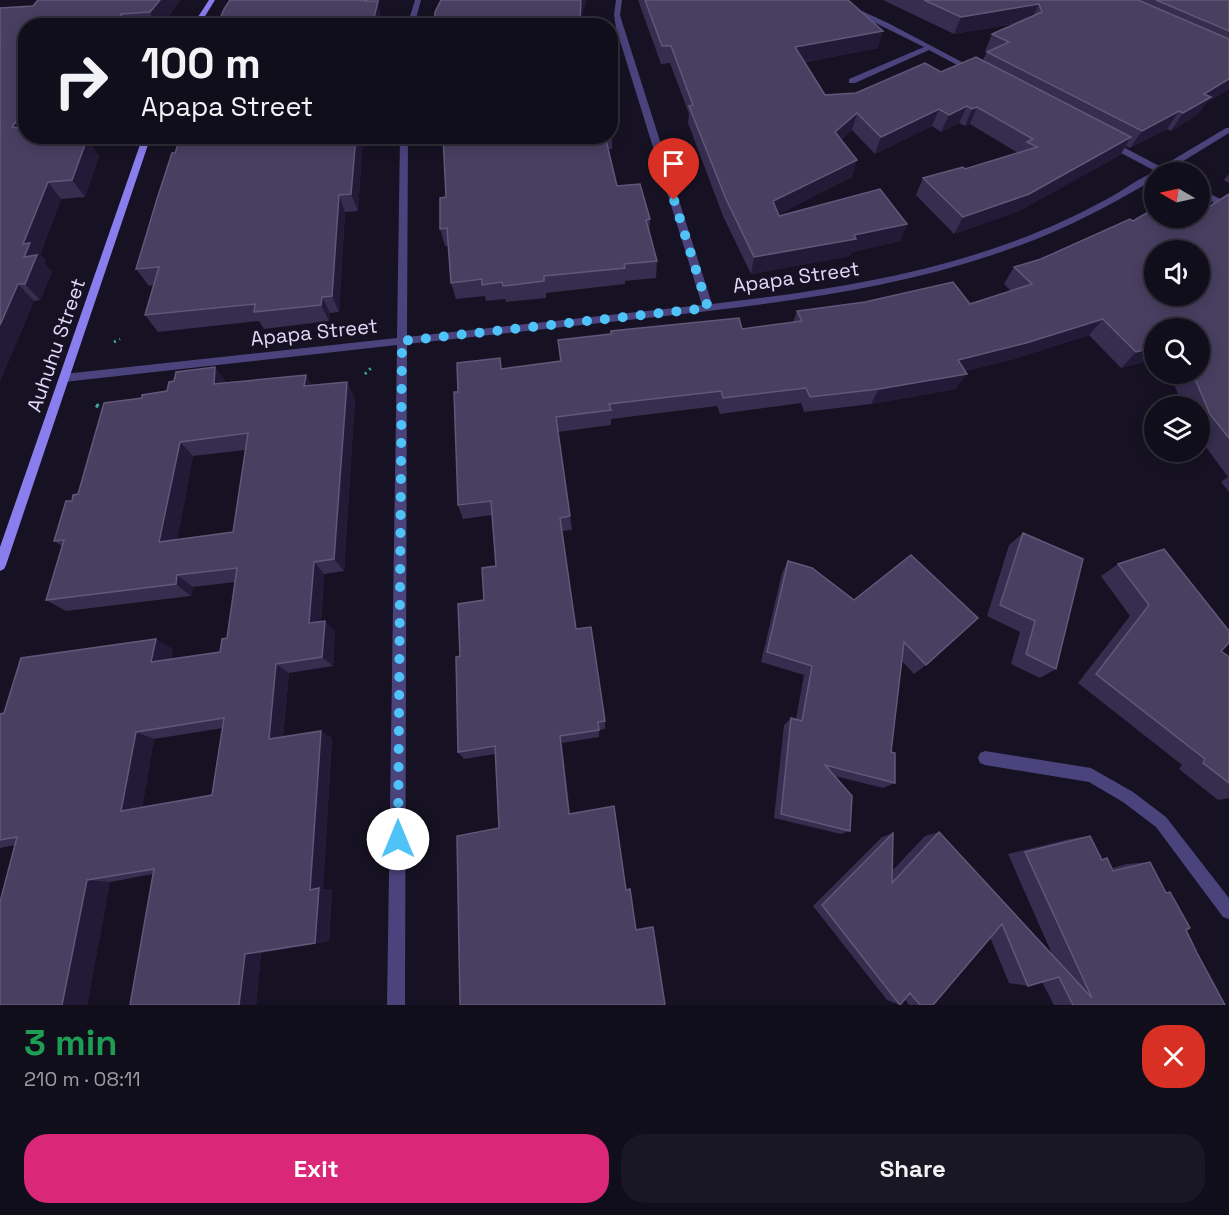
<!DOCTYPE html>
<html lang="en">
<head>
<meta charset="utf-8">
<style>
	:root { --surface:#100e1a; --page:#191723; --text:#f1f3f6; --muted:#9c9ca2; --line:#302e39; --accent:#db2777 }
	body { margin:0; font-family:"Space Grotesk",sans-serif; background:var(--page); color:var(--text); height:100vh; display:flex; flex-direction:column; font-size:22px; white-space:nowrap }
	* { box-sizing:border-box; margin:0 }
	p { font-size:20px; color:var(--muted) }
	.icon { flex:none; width:33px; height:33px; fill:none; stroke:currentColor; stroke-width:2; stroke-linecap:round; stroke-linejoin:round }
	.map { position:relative; height:1005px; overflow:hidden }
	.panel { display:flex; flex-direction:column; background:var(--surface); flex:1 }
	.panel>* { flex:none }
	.guide { position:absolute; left:18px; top:18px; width:600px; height:126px; border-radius:24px; box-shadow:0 3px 15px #0003,0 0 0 2px var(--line); background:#100e1a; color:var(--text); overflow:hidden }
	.needle { width:39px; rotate:279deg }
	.fabs { position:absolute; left:1144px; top:162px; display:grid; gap:12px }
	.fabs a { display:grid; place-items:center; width:66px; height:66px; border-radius:50%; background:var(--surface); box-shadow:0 3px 15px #0003,0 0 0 2px var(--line); font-size:30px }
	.pin { position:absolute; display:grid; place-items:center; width:51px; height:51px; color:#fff; margin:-62px -26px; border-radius:50% 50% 50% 0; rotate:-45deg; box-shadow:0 0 6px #0007 }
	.pin .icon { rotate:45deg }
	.me { position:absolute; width:66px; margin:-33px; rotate:0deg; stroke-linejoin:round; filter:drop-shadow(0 0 4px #0008) }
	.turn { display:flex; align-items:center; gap:21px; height:126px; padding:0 24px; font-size:27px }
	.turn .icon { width:78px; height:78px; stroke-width:2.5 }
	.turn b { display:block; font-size:42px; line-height:51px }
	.round { display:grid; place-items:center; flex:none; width:63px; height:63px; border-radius:24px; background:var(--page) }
	.summary { display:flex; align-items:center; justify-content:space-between; height:102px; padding:0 24px }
	h1 { font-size:36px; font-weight:700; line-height:45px; color:#1e9e55 }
	.button { display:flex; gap:12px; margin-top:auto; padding:12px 24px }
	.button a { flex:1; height:69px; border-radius:24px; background:var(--accent); color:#fff; font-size:24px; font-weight:700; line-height:69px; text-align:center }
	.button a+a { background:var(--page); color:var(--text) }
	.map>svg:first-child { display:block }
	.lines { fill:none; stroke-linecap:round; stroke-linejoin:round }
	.path-far1 { stroke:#3fa4a8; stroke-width:3; stroke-dasharray:2 4; stroke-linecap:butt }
	.path { stroke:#3fa4a8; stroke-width:4; stroke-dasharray:3 4.5; stroke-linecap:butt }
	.street { fill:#4b437c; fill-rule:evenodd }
	.secondary { fill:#8a7ded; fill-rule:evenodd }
	.wall { fill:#372d4f; fill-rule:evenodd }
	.shaded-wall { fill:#221a36 }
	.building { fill:#493f61; stroke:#615879; stroke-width:1.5; fill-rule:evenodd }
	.route { stroke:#4fc3f7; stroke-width:10; stroke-dasharray:0 18 }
	.labels { text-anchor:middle; stroke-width:5; stroke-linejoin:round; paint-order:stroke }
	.street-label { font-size:20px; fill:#e0d9fa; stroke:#161223 }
</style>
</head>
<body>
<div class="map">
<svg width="1229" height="1005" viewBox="0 0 1229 1005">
	<rect width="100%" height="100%" fill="#161223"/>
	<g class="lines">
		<path class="path-far1" d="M 114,342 L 120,339
			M 365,374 L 372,367"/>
		<path class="path" d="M 96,405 L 101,408"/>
		<path class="street" d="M 415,0 L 421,0 L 414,26 L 407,26 Z
			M 616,0 L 622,0 L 620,15 L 624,28 L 712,304 C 815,292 918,277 1015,241 C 1047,229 1078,215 1107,199 C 1123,191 1138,178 1155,172 L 1155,171 L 1106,145 L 1106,141 L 1112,141 L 1161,167 L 1226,128 L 1229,128 L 1229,133 L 1167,171 L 1168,172 L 1155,172 L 1155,179 C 1112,204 1068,228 1021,245 C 906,288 786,302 665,316 C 579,325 493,335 407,344 L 405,1005 L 387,1005 L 397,345 L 64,382 L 59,378 L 64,374 L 397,338 L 400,136 L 408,136 L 407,337 L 702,305 L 616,28 L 614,15 Z
			M 829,0 L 838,0 L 888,23 L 979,71 L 972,73 L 929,50 L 855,83 L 849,83 L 849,79 L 924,47 Z
			M 1200,189 L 1229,203 L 1229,210 L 1200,196 Z
			M 985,751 L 1091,768 L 1133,792 L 1166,817 L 1229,898 L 1229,919 L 1223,917 L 1156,827 L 1123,802 L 1089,782 L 985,765 L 980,763 L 978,758 L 980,753 Z"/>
		<path class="secondary" d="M 209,0 L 215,0 L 199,26 L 192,26 Z
			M 143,136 L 151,136 L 6,565 L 4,569 L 0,571 L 0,547 Z"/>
	</g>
	<path class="wall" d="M 38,0 L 180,0 L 162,26 L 26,26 L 26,136 L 73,136 L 87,139 L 99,156 L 85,197 L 61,199 L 40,255 L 45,260 L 44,263 L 52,272 L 40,300 L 34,301 L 0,381 L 0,8 L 33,6 Z
		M 638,0 L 848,0 L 878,48 L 805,62 L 825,95 L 856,93 L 941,72 L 983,60 L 987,52 L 985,51 L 992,34 L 1017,23 L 954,34 L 883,0 L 1229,0 L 1229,89 L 1207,102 L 1198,114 L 1171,131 L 1167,129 L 1130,148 L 1126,146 L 1120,155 L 1019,211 L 954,234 L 916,195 L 923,178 L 965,169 L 1018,153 L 970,124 L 965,126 L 959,123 L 941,132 L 932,126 L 875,154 L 852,130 L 841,140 L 852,177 L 778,214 L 779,216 L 907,224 L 900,241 L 852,252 L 850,256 L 751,274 L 723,216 L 688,123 L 689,114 L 670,63 L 661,64 Z
		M 610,126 L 612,131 L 612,149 L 608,149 L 617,186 L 650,219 L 649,233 L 657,261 L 656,278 L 625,281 L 625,284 L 546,293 L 546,298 L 506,302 L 505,299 L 486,301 L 485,296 L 456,299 L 451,283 L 449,246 L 445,246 L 440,229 L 446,197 L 444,145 L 442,136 L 610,136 Z
		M 181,136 L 363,136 L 358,211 L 345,212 L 339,312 L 330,313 L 329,321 L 264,329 L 259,321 L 158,332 L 145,315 L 153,285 L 149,286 L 136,269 Z
		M 1229,174 L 1229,183 L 1224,180 Z
		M 1229,194 L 1229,492 L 1221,482 L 1228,477 L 1200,439 L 1200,406 L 1183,406 L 1170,374 L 1200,374 L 1200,328 L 1155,328 L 1148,361 L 1121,368 L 1089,335 L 1014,359 L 965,371 L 956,389 L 871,404 L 804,412 L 801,403 L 720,414 L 717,406 L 611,419 L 611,425 L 558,432 L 572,530 L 562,531 L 576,629 L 605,721 L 605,729 L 599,730 L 599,737 L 562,743 L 570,814 L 626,890 L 636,929 L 651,926 L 653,927 L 665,1005 L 499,828 L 495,754 L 464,759 L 458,752 L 460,656 L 484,600 L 496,566 L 492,515 L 463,519 L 458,505 L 458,392 L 502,369 L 560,362 L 558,340 L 742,329 L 793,322 L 797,311 L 970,304 L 1011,291 L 1004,284 L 1014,267 L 1041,259 L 1133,221 L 1207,208 Z
		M 306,375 L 312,386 L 355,398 L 344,571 L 324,574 L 321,621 L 335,631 L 333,666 L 289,673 L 283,737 L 332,738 L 323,889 L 332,889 L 329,941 L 261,953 L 256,1005 L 130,1005 L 153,874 L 110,882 L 87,1005 L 0,1005 L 15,845 L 0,848 L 0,714 L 173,649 L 171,659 L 220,652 L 227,638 L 235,582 L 193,587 L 191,596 L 66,611 L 46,600 L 62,546 L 54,541 L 72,501 L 78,494 L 142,398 L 226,383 ZM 245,450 L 233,532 L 177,540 L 193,456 ZM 223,728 L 212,795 L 142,807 L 154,739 Z
		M 1023,533 L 1056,669 L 1040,678 L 1011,664 L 1020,632 L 987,616 L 1009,545 Z
		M 911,555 L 926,665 L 914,674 L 902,661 L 891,752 L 895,783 L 883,788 L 835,776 L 850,831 L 841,834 L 774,818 L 784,725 L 791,718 L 796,719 L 804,675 L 761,662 L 782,573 L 788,561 L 854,600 Z
		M 1118,564 L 1229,657 L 1229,798 L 1218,800 L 1179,769 L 1182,765 L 1078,683 L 1130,616 L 1101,576 Z
		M 939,832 L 1053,956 L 1008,854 L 1070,839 L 1090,836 L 1102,859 L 1107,858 L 1112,868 L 1127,864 L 1150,862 L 1166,892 L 1170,892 L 1197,953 L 1225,1005 L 1054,1005 L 1042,982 L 1028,986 L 1009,983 L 990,937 L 933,1005 L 909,1005 L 905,999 L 900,1005 L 887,1000 L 813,906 L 882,837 L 893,833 L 892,871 L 925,836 Z"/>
	<path class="shaded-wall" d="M 160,0 L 180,0 L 162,26 L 157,26 L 150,12 Z
		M 366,0 L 381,0 L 378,4 L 382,18 L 381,26 L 372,26 L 365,1 Z
		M 581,0 L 587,0 L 582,15 L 581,26 L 580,26 Z
		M 1039,4 L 1031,20 L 954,34 L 961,17 Z
		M 883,31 L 878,48 L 792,64 L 795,47 Z
		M 1229,79 L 1229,89 L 1207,102 L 1198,114 L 1171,131 L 1183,113 L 1204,94 Z
		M 967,106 L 959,123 L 941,132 L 949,115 Z
		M 977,107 L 970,124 L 965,126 L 972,109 Z
		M 26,108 L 26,136 L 12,127 Z
		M 939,109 L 932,126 L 875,154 L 881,137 Z
		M 1179,111 L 1167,129 L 1130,148 L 1142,131 Z
		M 857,113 L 852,130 L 830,149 L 835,132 Z
		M 356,136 L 363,136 L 358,211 L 351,194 Z
		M 1131,137 L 1120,155 L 1019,211 L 954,234 L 963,217 Z
		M 87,139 L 99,156 L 85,197 L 72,180 Z
		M 857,160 L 852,177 L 770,219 L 773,201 Z
		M 48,182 L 61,199 L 40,255 L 45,260 L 44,263 L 52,272 L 40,300 L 25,284 L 24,257 L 23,244 Z
		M 339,195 L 345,212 L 339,312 L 332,296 Z
		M 907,224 L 900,241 L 852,252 L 850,256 L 751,274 L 754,257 Z
		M 18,284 L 34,301 L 0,381 L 0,325 Z
		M 322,297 L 330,313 L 329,321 L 321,305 Z
		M 1103,319 L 1089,335 L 1014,359 L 948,376 L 958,360 Z
		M 1155,347 L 1155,356 L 1148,361 L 1121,368 L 1136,352 Z
		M 215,367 L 227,383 L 214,384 Z
		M 967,374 L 956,389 L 871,404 L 879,389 Z
		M 306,375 L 315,390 L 304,386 Z
		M 347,382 L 355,398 L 344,571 L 334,559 Z
		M 180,442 L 193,456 L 174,555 L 159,542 Z
		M 314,562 L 324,574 L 320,634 L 309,623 Z
		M 177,575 L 193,587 L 191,596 L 176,584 Z
		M 325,621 L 335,631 L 333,666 L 322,657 Z
		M 156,639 L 173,649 L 168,671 L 151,662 Z
		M 276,664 L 289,673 L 282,746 L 269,739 Z
		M 321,731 L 332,738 L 323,889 L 332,889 L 329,941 L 315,943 L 310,890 Z
		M 136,732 L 154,739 L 141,815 L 121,811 Z
		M 560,736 L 562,743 L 570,818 L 569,814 Z
		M 87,880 L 110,882 L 87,1005 L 62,1005 Z
		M 261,953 L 256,1005 L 239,1005 L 245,954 Z"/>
	<path class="building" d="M 38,0 L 160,0 L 150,12 L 121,14 L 124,26 L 26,26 L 26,108 L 12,127 L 26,129 L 26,136 L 73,136 L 87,139 L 72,180 L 48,182 L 23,244 L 30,243 L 24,257 L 37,255 L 25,284 L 18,284 L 0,325 L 0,8 L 33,6 Z
		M 230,0 L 366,0 L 365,1 L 378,1 L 372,26 L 217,26 L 224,9 Z
		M 441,0 L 581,0 L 580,19 L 582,18 L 582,26 L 434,26 L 435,12 Z
		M 645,0 L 848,0 L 883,31 L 795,47 L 825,95 L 856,93 L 925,63 L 941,72 L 976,57 L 1131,137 L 1029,194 L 963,217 L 923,178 L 963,167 L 965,169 L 1037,147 L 1027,142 L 1033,139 L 977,107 L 972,109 L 967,106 L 949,115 L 939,109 L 881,137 L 857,113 L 835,132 L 857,160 L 773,201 L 779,216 L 880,189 L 907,224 L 854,235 L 856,239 L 754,257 L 726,199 L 689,106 L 693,105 L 671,46 L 662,46 Z
		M 924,0 L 1138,0 L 1229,39 L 1229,79 L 1204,94 L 1211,97 L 1183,113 L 1179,111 L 1142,131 L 987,52 L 1009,42 L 992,34 L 1042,12 L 1039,4 L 961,17 Z
		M 1156,0 L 1229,0 L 1229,31 Z
		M 181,136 L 356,136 L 351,194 L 339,195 L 332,296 L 322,297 L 321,305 L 254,312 L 255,304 L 145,315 L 159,267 L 136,269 L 157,199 L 172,153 L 175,153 Z
		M 443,136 L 605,136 L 617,186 L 640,184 L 650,219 L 646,220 L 657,261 L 624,264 L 625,268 L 544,276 L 544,281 L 503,286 L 502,282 L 482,285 L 482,279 L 451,283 L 447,228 L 440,229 L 440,198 L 446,197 Z
		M 1229,194 L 1229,438 L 1210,414 L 1193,374 L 1200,374 L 1200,328 L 1155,328 L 1155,347 L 1136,352 L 1103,319 L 1026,343 L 958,360 L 967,374 L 879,389 L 810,397 L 806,388 L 723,398 L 721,391 L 609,404 L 611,410 L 556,417 L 570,516 L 560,518 L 576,629 L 591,627 L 605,721 L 598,722 L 599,730 L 560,736 L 569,814 L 614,806 L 626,890 L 630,889 L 636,930 L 653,927 L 665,1005 L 460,1005 L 457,836 L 499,828 L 495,746 L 458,752 L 456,657 L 460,656 L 458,604 L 484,600 L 482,568 L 496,566 L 491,501 L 458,505 L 454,392 L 458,392 L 457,363 L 500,358 L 501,369 L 561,361 L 558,340 L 611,334 L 611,331 L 739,318 L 742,329 L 802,321 L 797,311 L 865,302 L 953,282 L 970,304 L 1032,284 L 1014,267 L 1041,259 L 1130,219 L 1133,221 L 1155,208 L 1155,218 L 1200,218 L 1200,207 L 1202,205 L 1207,208 ZM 1155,250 L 1200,250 L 1200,296 L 1155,296 Z
		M 215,367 L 214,384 L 306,375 L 304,386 L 347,382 L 334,559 L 314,562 L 309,623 L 325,621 L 322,657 L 276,664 L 269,739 L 321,731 L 310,890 L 319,888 L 315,943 L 245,954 L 239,1005 L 130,1005 L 154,869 L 87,880 L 62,1005 L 0,1005 L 0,902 L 17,837 L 0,840 L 0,714 L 4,713 L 21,658 L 156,639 L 151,662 L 220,652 L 222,639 L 227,638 L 237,568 L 177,575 L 176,584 L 46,600 L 64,540 L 54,541 L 66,501 L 72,501 L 73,495 L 78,494 L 104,403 L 142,398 L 142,395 L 167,391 L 169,382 L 174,381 L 176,372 ZM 248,433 L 233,532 L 159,542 L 180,442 ZM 224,718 L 212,795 L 121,811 L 136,732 Z
		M 1023,533 L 1083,559 L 1056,669 L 1026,654 L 1035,621 L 1000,605 Z
		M 1164,549 L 1229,631 L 1229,643 L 1221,651 L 1229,657 L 1229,783 L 1203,763 L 1205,759 L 1096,674 L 1149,605 L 1118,564 Z
		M 911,555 L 978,618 L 926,665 L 904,642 L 891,752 L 895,753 L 895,783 L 825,765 L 852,796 L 850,831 L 781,814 L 791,718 L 802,721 L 812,666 L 767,652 L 788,561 L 812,568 L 854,600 Z
		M 939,832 L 1092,998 L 1025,852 L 1090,836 L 1102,860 L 1107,858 L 1113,871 L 1150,862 L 1166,893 L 1170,892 L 1190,928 L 1186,930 L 1197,953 L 1225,1005 L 1073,1005 L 1059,977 L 1028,986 L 1002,924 L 933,1005 L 920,1005 L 910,993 L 900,1005 L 822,905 L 893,833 L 892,883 Z"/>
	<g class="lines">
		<path class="route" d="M 398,839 L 402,341 L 708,308 L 674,200"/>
	</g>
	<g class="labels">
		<g class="street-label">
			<text transform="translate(796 277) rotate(-8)" y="7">Apapa Street</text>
			<text transform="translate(314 332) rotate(-6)" y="7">Apapa Street</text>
			<text transform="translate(56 345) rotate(-71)" y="7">Auhuhu Street</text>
		</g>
	</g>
</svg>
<div class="fabs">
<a><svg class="needle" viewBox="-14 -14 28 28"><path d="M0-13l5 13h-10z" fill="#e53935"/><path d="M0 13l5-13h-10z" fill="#9c9ca2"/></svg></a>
<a><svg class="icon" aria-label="sound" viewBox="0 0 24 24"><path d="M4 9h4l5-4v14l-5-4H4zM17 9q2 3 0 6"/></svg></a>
<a><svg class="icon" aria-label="search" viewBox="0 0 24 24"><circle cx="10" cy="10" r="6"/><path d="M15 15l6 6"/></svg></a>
<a><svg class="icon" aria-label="layers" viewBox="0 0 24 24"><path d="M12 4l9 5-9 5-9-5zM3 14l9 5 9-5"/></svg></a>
</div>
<div class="pin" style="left:674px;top:200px;background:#d93025"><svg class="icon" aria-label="arrive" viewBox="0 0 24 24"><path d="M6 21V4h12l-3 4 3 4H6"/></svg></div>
<svg class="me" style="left:398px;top:839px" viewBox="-20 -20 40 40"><circle r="19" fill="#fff"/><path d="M0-13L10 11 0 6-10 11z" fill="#4fc3f7"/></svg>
<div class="guide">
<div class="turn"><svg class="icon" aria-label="right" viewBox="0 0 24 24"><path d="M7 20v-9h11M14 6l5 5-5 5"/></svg><div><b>100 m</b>Apapa Street</div></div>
</div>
</div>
<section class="panel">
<div class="summary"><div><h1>3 min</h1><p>210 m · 08:11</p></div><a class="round" style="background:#d93025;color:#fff"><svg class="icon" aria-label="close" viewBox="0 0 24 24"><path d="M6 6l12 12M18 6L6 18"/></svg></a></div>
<div class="button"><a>Exit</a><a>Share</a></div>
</section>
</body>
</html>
